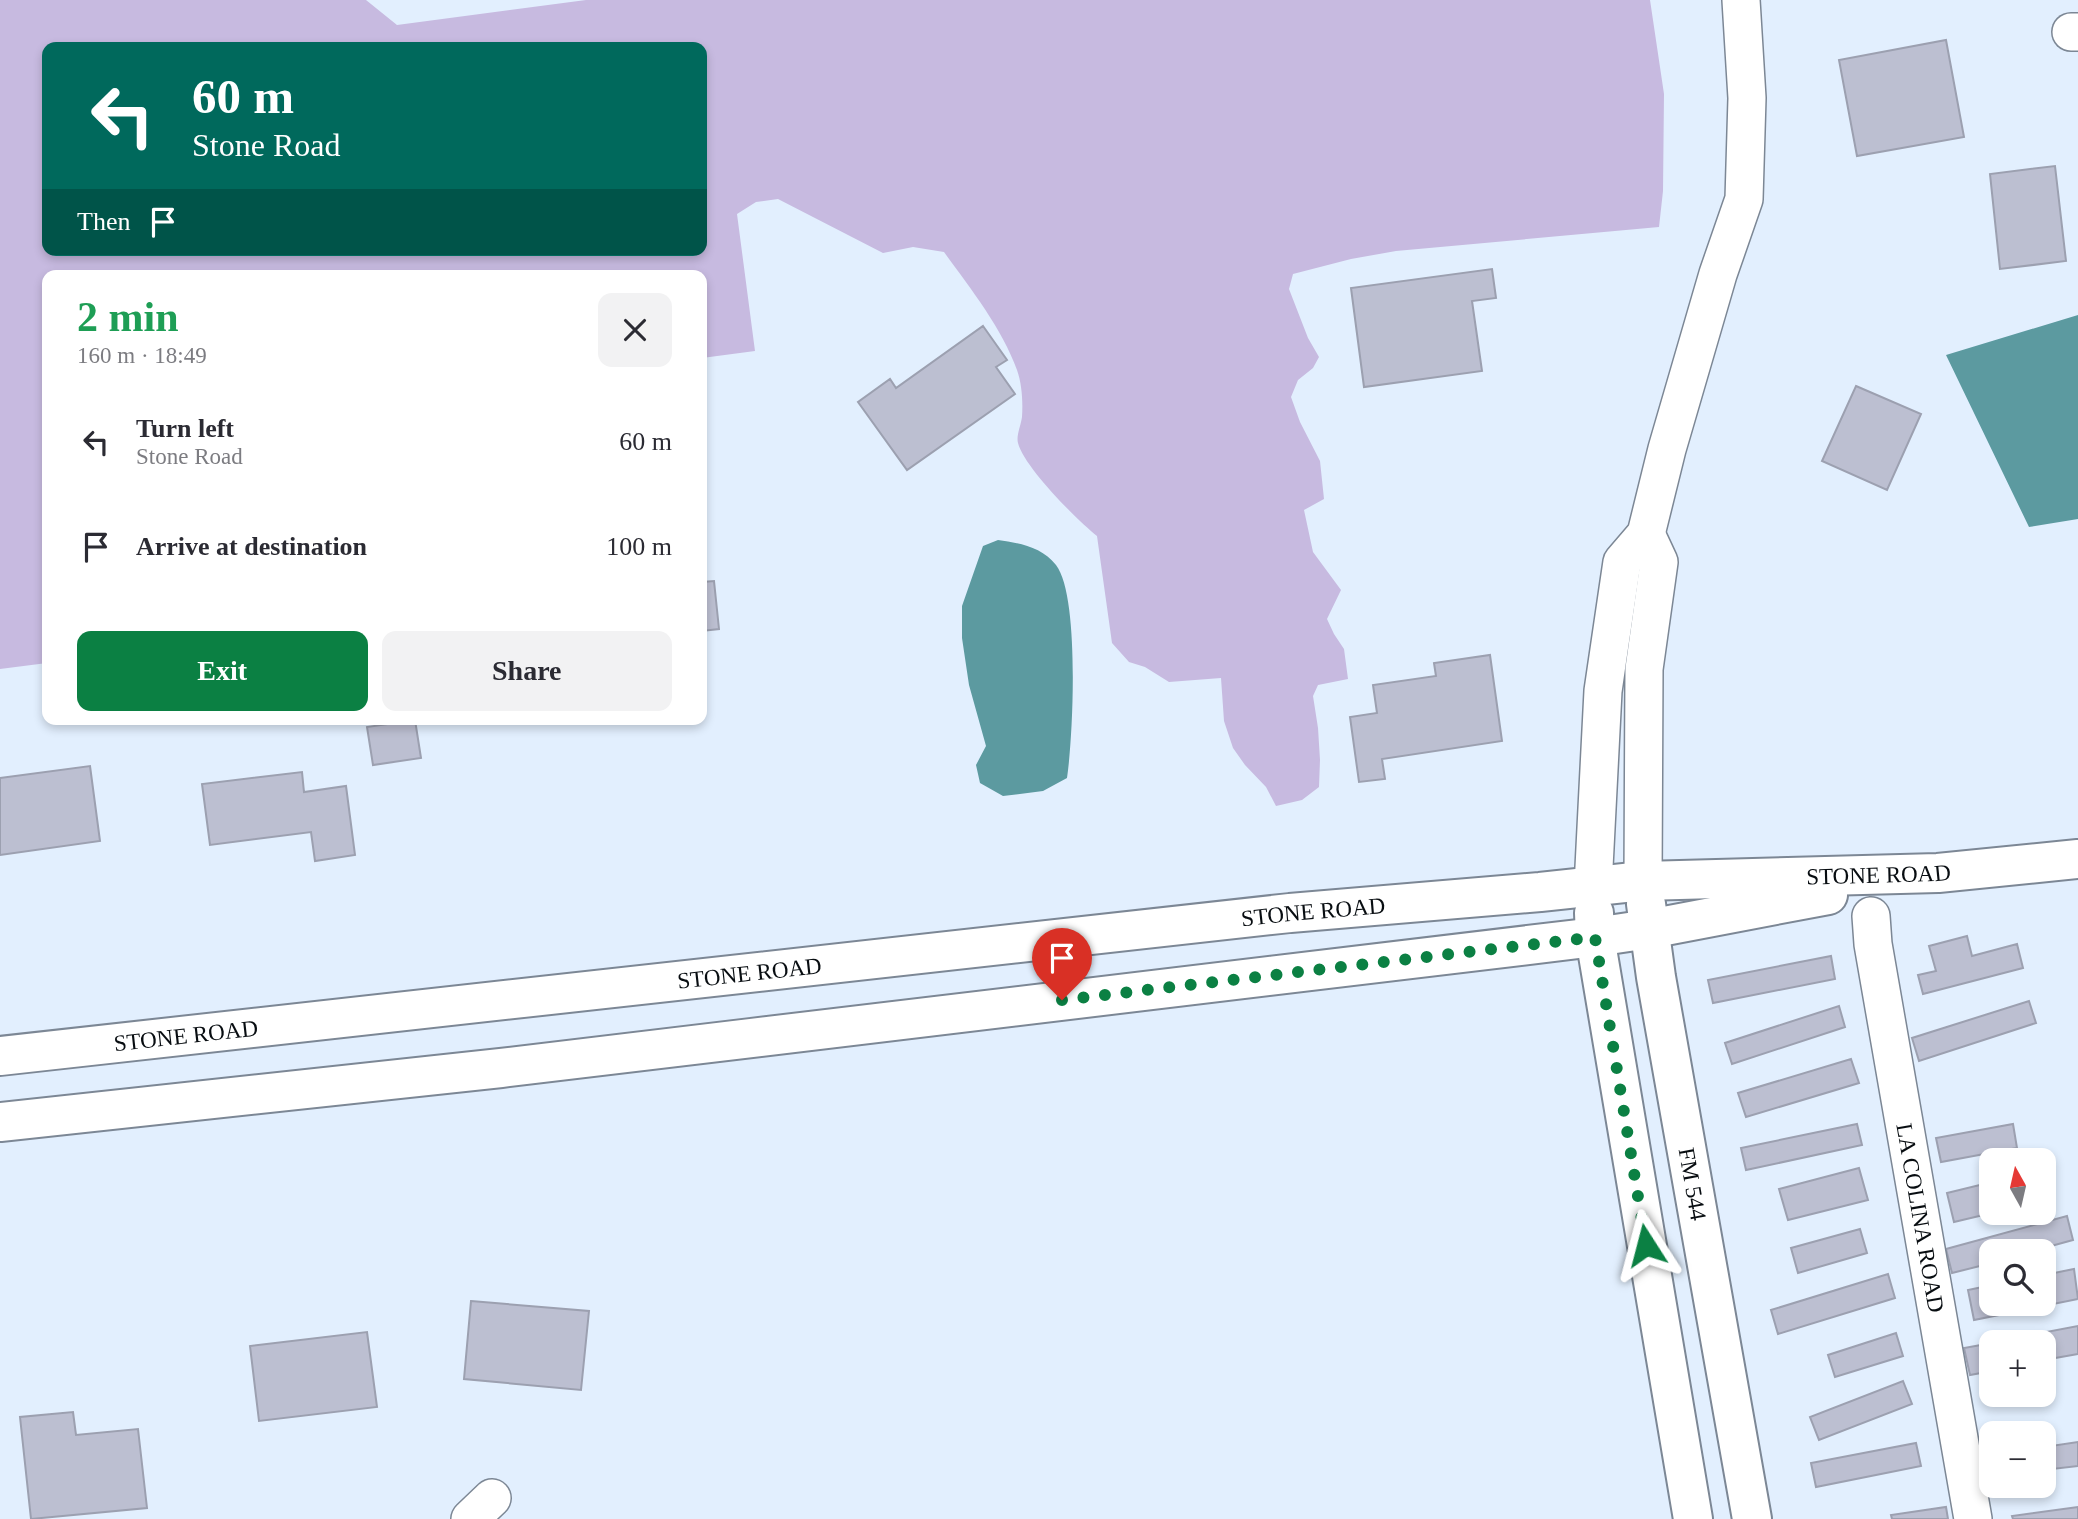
<!DOCTYPE html>
<html lang="en">
<head>
<meta charset="utf-8">
<style>
	:root { --surface:#fff; --page:#f2f2f3; --text:#2b2b33; --muted:#7c7c81; --accent:#0b8043 }
	body { margin:0; font-family:Georgia,serif; background:var(--page); color:var(--text); height:100vh; display:flex; flex-direction:column; font-size:26px; white-space:nowrap }
	* { box-sizing:border-box; margin:0 }
	p { font-size:23px; color:var(--muted) }
	.icon { flex:none; width:38px; height:38px; fill:none; stroke:currentColor; stroke-width:2; stroke-linecap:round; stroke-linejoin:round }
	.map { position:relative; flex:1; overflow:hidden }
	.drawer { position:absolute; left:42px; top:270px; width:665px; height:455px; display:flex; flex-direction:column; background:var(--surface); border-radius:14px; box-shadow:0 4px 10px #0003 }
	.drawer>* { flex:none }
	.hud { position:absolute; left:42px; top:42px; width:665px; height:214px; border-radius:14px; box-shadow:0 4px 10px #0003; background:#00695c; color:#fff; overflow:hidden }
	.needle { width:46px; rotate:352deg }
	.controls { position:absolute; left:1979px; top:1148px; display:grid; gap:14px }
	.controls a { display:grid; place-items:center; width:77px; height:77px; border-radius:14px; background:var(--surface); box-shadow:0 4px 10px #0003; font-size:35px }
	.pin { position:absolute; display:grid; place-items:center; width:60px; height:60px; color:#fff; margin:-72px -30px; border-radius:50% 50% 50% 0; rotate:-45deg; box-shadow:0 0 7px #0007 }
	.pin .icon { rotate:45deg }
	.me { position:absolute; width:77px; margin:-38px; rotate:351deg; stroke-linejoin:round; filter:drop-shadow(0 0 5px #0008) }
	.turn { display:flex; align-items:center; gap:24px; height:147px; padding:0 35px; font-size:32px }
	.turn .icon { width:91px; height:91px; stroke-width:2.5 }
	.turn b { display:block; font-size:49px; line-height:60px }
	.then { display:flex; align-items:center; height:66px; padding:0 35px; background:#0003; gap:14px; font-size:26px }
	.round { display:grid; place-items:center; flex:none; width:74px; height:74px; border-radius:14px; background:var(--page) }
	.summary { display:flex; align-items:center; justify-content:space-between; height:119px; padding:0 35px }
	h1 { font-size:42px; font-weight:700; line-height:52px; color:#1e9e55 }
	.primary-button { display:flex; gap:14px; margin-top:auto; padding:14px 35px }
	.primary-button a { flex:1; height:80px; border-radius:14px; background:var(--accent); color:#fff; font-size:28px; font-weight:700; line-height:80px; text-align:center }
	.primary-button a+a { background:var(--page); color:var(--text) }
	ul { padding:0; list-style:none }
	li { display:flex; align-items:center; gap:21px; height:105px; padding:0 35px }
	li div { flex:1 }
	li b { display:block; font-size:26px }
	li em { font-style:normal }
	.map>svg:first-child { display:block }
	.green { fill:#c7bae0; fill-rule:evenodd }
	.water { fill:#5c9aa0 }
	.building { fill:#bcbfd1; stroke:#9ca0b0; stroke-width:2 }
	.lines { fill:none; stroke-linecap:round; stroke-linejoin:round }
	.minor-casing { stroke:#7c8795; stroke-width:40 }
	.major-casing { stroke:#7c8795; stroke-width:42 }
	.minor { stroke:#fff; stroke-width:37 }
	.major { stroke:#fff; stroke-width:38 }
	.route { stroke:#0b8043; stroke-width:12; stroke-dasharray:0 21.6 }
	.labels { text-anchor:middle; stroke-width:5; stroke-linejoin:round; paint-order:stroke }
	.street-label { font-size:23px; fill:#080d11; stroke:#f8fbfe }
</style>
</head>
<body>
<div class="map">
<svg width="2078" height="1519" viewBox="0 0 2078 1519">
	<rect width="100%" height="100%" fill="#e2effe"/>
	<path class="green" d="M 0,0 L 366,0 L 397,25 L 586,0 L 1650,0 L 1664,94 L 1663,191 L 1659,227 L 1396,251 L 1351,259 L 1293,274 L 1289,289 L 1308,338 L 1319,357 L 1313,368 L 1298,380 L 1291,397 L 1300,422 L 1320,461 L 1324,499 L 1304,510 L 1313,552 L 1341,590 L 1327,619 L 1334,634 L 1344,649 L 1348,679 L 1318,685 L 1313,696 L 1318,728 L 1320,760 L 1319,787 L 1302,800 L 1276,806 L 1266,787 L 1245,765 L 1233,748 L 1224,721 L 1221,678 L 1169,682 L 1145,667 L 1129,662 L 1112,643 L 1097,536 C 1077,520 1024,467 1018,443 C 1016,436 1021,425 1022,417 C 1023,402 1022,384 1017,370 C 1002,328 970,288 944,252 L 913,247 L 883,253 L 778,199 L 756,202 L 737,214 L 755,351 L 702,358 L 702,275 L 47,275 L 47,663 L 0,669 ZM 47,47 L 702,47 L 702,250 L 47,250 Z"/>
	<path class="water" d="M 2078,315 L 2078,519 L 2029,527 L 1946,355 Z
		M 998,540 C 1019,543 1042,547 1056,565 C 1080,596 1073,738 1067,778 L 1043,791 L 1003,796 L 980,783 L 976,765 L 986,746 L 969,685 L 962,638 L 962,606 L 983,546 Z"/>
	<path class="building" d="M 1946,40 L 1964,137 L 1857,156 L 1839,60 Z
		M 2055,166 L 2066,261 L 2000,269 L 1990,174 Z
		M 1492,269 L 1496,298 L 1472,301 L 1482,371 L 1364,387 L 1351,288 Z
		M 983,326 L 1007,360 L 996,367 L 1015,394 L 907,470 L 858,402 L 890,379 L 896,388 Z
		M 1856,386 L 1921,414 L 1887,490 L 1822,461 Z
		M 714,581 L 719,629 L 702,631 L 702,582 Z
		M 1490,655 L 1502,741 L 1382,759 L 1385,779 L 1359,782 L 1350,717 L 1377,713 L 1373,685 L 1436,676 L 1434,663 Z
		M 415,720 L 421,758 L 373,765 L 367,727 Z
		M 90,766 L 100,841 L 0,855 L 0,778 Z
		M 302,772 L 304,792 L 346,786 L 355,855 L 315,861 L 311,832 L 210,845 L 202,784 Z
		M 1967,936 L 1972,956 L 2017,944 L 2023,968 L 1923,994 L 1918,975 L 1936,971 L 1929,946 Z
		M 1831,956 L 1835,979 L 1713,1003 L 1708,980 Z
		M 2029,1001 L 2036,1023 L 1919,1061 L 1912,1038 Z
		M 1839,1006 L 1845,1027 L 1732,1064 L 1725,1043 Z
		M 1851,1059 L 1859,1083 L 1746,1117 L 1738,1093 Z
		M 1857,1124 L 1862,1145 L 1746,1170 L 1741,1148 Z
		M 2013,1124 L 2017,1148 L 1941,1162 L 1936,1138 Z
		M 1859,1168 L 1868,1200 L 1788,1220 L 1779,1189 Z
		M 2044,1174 L 2050,1198 L 2044,1200 Z
		M 1992,1182 L 1992,1213 L 1954,1222 L 1947,1193 Z
		M 2067,1216 L 2073,1240 L 2033,1251 L 1992,1251 L 1992,1263 L 1952,1273 L 1946,1249 Z
		M 1860,1229 L 1867,1253 L 1798,1273 L 1791,1248 Z
		M 2074,1269 L 2078,1299 L 1974,1320 L 1968,1290 L 1992,1285 L 1992,1304 L 2044,1304 L 2044,1275 Z
		M 1888,1274 L 1895,1298 L 1778,1334 L 1771,1310 Z
		M 471,1301 L 589,1311 L 581,1390 L 464,1379 Z
		M 2078,1326 L 2078,1354 L 2044,1360 L 2044,1342 L 1994,1342 Z
		M 367,1332 L 377,1407 L 259,1421 L 250,1346 Z
		M 1896,1333 L 1903,1356 L 1835,1377 L 1828,1355 Z
		M 1992,1343 L 1992,1371 L 1970,1375 L 1964,1348 Z
		M 1903,1381 L 1912,1404 L 1819,1440 L 1810,1417 Z
		M 73,1412 L 76,1435 L 138,1429 L 147,1508 L 31,1519 L 20,1417 Z
		M 2078,1442 L 2078,1466 L 2044,1470 L 2044,1447 Z
		M 1916,1443 L 1921,1466 L 1816,1487 L 1811,1463 Z
		M 1946,1507 L 1948,1519 L 1892,1519 L 1891,1515 Z
		M 2078,1507 L 2078,1519 L 2013,1519 L 2012,1516 Z"/>
	<g class="lines">
		<defs>
			<g id="minor">
				<path d="M 2071,32 L 2078,32"/>
				<path d="M 1643,881 L 1644,669 L 1659,562 L 1646,534"/>
				<path d="M 1593,887 L 1603,691 L 1622,562 L 1646,534 L 1667,449 L 1718,274 L 1744,199 L 1747,98 L 1741,0"/>
				<path id="s1" d="M 1871,916 L 1873,944 L 1973,1519"/>
				<path d="M 470,1519 L 492,1498"/>
			</g>
			<g id="major">
				<path id="s2" d="M 1646,904 L 1656,977 L 1752,1519"/>
				<path d="M 1594,913 L 1595,937 L 1693,1519"/>
				<path id="s3" d="M 0,1056 L 1290,913 L 1540,892 L 1643,881 L 1938,873 L 2078,859"/>
				<path d="M 0,1122 L 501,1068 L 1595,937 L 1649,929 L 1828,895"/>
			</g>
		</defs>
		<use href="#minor" class="minor-casing"/>
		<use href="#major" class="major-casing"/>
		<use href="#minor" class="minor"/>
		<use href="#major" class="major"/>
	</g>
	<g class="lines">
		<path class="route" d="M 1062,1000 L 1595,937 L 1646,1245"/>
	</g>
	<g class="labels">
		<g class="street-label">
			<text dy="8" stroke="none"><textPath href="#s3" startOffset="1888">STONE ROAD</textPath></text>
			<text dy="8" stroke="none"><textPath href="#s3" startOffset="1321">STONE ROAD</textPath></text>
			<text dy="8" stroke="none"><textPath href="#s3" startOffset="754">STONE ROAD</textPath></text>
			<text dy="8" stroke="none"><textPath href="#s3" startOffset="187">STONE ROAD</textPath></text>
			<text dy="8" stroke="none"><textPath href="#s2" startOffset="284">FM 544</textPath></text>
			<text dy="8" stroke="none"><textPath href="#s1" startOffset="306">LA COLINA ROAD</textPath></text>
		</g>
	</g>
</svg>
<div class="controls">
<a><svg class="needle" viewBox="-14 -14 28 28"><path d="M0-13l5 13h-10z" fill="#e53935"/><path d="M0 13l5-13h-10z" fill="#7c7c81"/></svg></a>
<a><svg class="icon" aria-label="search" viewBox="0 0 24 24"><circle cx="10" cy="10" r="6"/><path d="M15 15l6 6"/></svg></a>
<a>+</a>
<a>−</a>
</div>
<div class="pin" style="left:1062px;top:1000px;background:#d93025"><svg class="icon" aria-label="arrive" viewBox="0 0 24 24"><path d="M6 21V4h12l-3 4 3 4H6"/></svg></div>
<svg class="me" style="left:1646px;top:1245px" viewBox="-20 -20 40 40"><path d="M0-17L14 15 0 8-14 15z" fill="#0b8043" stroke="#fff" stroke-width="4"/></svg>
<div class="hud">
<div class="turn"><svg class="icon" aria-label="left" viewBox="0 0 24 24"><path d="M17 20v-9H6M10 6l-5 5 5 5"/></svg><div><b>60 m</b>Stone Road</div></div>
<div class="then">Then<svg class="icon" aria-label="arrive" viewBox="0 0 24 24"><path d="M6 21V4h12l-3 4 3 4H6"/></svg></div>
</div>
<section class="drawer">
<div class="summary"><div><h1>2 min</h1><p>160 m · 18:49</p></div><a class="round"><svg class="icon" aria-label="close" viewBox="0 0 24 24"><path d="M6 6l12 12M18 6L6 18"/></svg></a></div>
<ul>
<li><svg class="icon" aria-label="left" viewBox="0 0 24 24"><path d="M17 20v-9H6M10 6l-5 5 5 5"/></svg><div><b>Turn left</b><p>Stone Road</p></div><em>60 m</em></li>
<li><svg class="icon" aria-label="arrive" viewBox="0 0 24 24"><path d="M6 21V4h12l-3 4 3 4H6"/></svg><div><b>Arrive at destination</b></div><em>100 m</em></li>
</ul>
<div class="primary-button"><a>Exit</a><a>Share</a></div>
</section>
</div>
</body>
</html>
